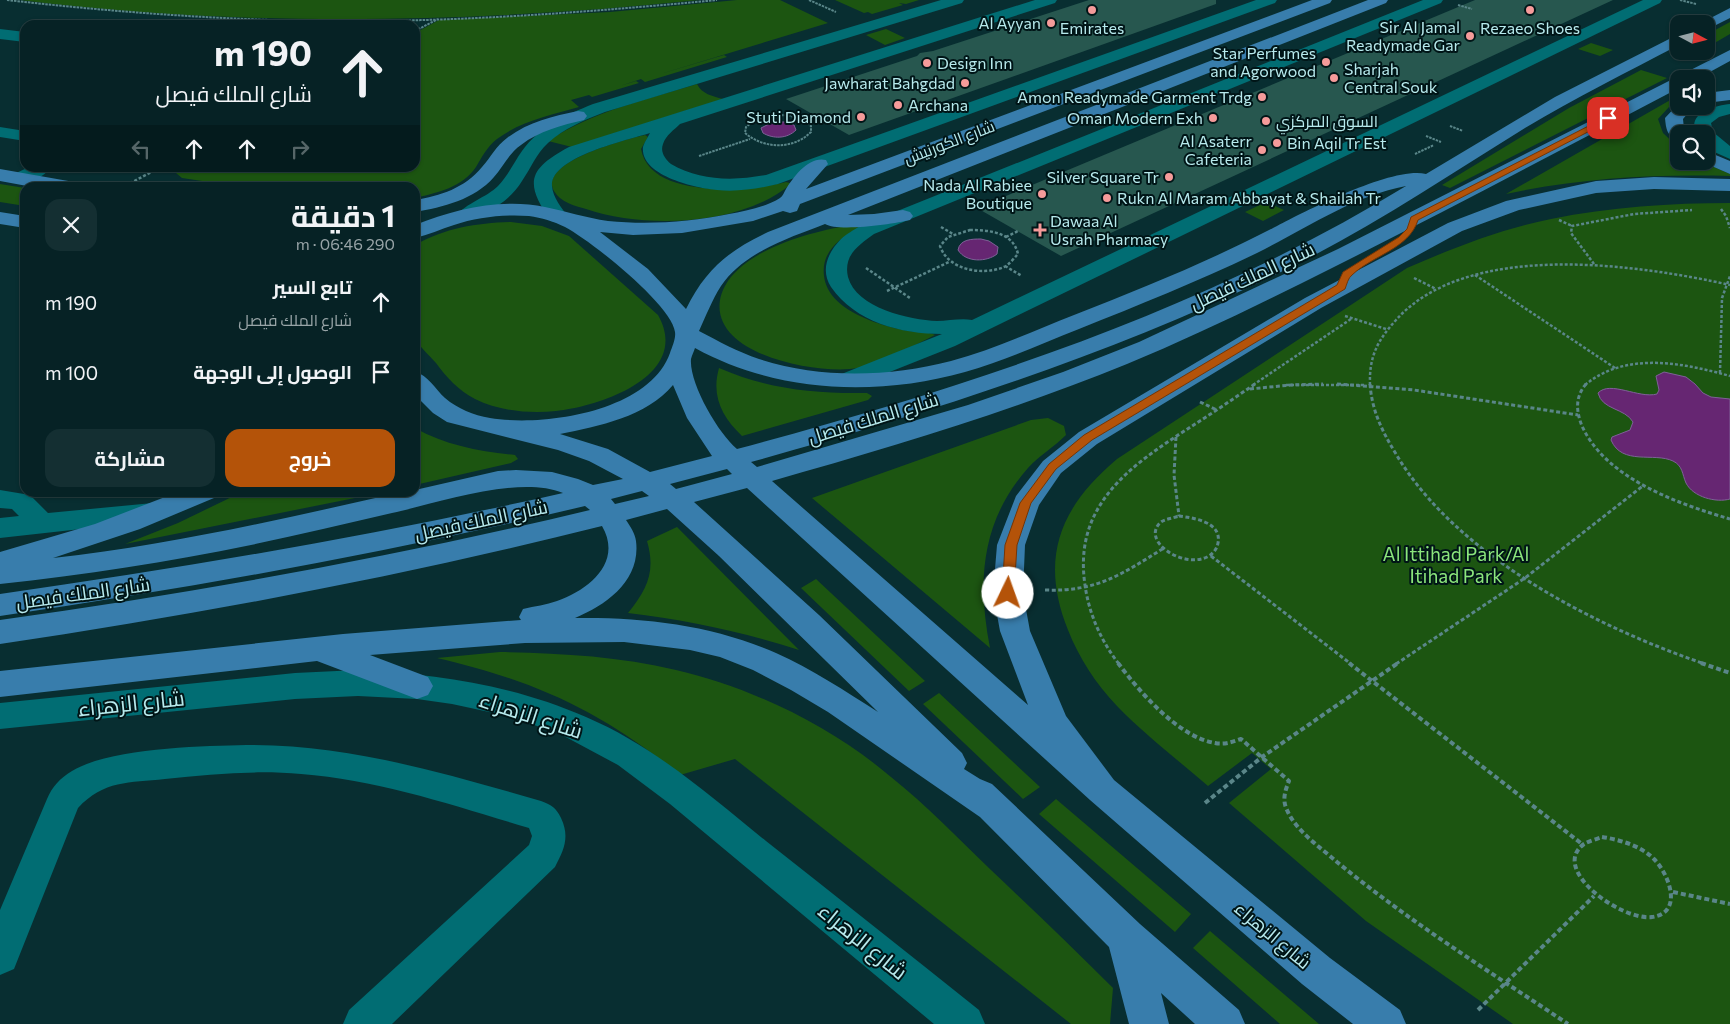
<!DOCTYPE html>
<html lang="ar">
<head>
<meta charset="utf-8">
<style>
	:root { --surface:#062225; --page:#142f32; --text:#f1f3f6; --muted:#98a4a7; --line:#273f42; --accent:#b45309 }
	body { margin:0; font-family:Commissioner,Cairo,sans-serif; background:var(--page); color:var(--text); direction:rtl; height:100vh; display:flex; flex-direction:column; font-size:19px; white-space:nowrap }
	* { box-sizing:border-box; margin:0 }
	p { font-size:16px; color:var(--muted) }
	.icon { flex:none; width:28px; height:28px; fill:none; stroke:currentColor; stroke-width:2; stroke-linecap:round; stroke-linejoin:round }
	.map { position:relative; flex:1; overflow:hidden; direction:ltr }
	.details { position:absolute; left:20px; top:182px; width:400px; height:315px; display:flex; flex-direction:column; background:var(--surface); border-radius:15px; box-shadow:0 1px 4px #0004,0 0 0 1px var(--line); direction:rtl }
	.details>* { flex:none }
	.guide { position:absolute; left:20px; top:20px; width:400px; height:152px; border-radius:15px; box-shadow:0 1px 4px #0004,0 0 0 1px var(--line); direction:rtl; background:#062225; color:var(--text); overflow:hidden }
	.needle { width:32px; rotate:97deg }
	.controls { position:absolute; left:1670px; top:15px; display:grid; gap:10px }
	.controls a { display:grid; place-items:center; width:45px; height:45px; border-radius:10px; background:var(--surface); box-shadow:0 1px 4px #0004,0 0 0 1px var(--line); font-size:25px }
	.pin { position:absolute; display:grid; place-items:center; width:42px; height:42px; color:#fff; margin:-21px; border-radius:10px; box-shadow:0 2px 8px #0006 }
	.me { position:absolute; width:55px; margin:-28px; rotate:3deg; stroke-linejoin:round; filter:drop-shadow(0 0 4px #0008) }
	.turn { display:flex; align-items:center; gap:18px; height:105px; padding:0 25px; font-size:22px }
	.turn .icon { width:65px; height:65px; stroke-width:2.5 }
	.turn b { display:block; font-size:35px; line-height:42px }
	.lanes { display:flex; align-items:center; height:48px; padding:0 25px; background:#0003; justify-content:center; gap:25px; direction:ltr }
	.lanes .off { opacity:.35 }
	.round { display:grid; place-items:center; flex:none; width:52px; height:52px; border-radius:15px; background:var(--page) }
	.head { display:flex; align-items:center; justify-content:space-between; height:85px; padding:0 25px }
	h1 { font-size:30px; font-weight:700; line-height:38px }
	.action { display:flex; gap:10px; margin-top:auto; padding:10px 25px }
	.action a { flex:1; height:58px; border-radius:15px; background:var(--accent); color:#fff; font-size:20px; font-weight:700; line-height:58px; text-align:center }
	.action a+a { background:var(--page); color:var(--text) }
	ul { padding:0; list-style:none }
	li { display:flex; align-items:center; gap:15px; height:70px; padding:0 25px }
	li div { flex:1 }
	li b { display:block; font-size:19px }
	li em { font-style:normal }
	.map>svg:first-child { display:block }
	.green { fill:#1c5511 }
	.water { fill:#662672; stroke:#7e6197 }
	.building { fill:#27574f }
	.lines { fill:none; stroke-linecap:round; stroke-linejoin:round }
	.path-far3 { stroke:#5a8689; stroke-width:2; stroke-dasharray:2.5 1; stroke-linecap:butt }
	.path-far2 { stroke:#5a8689; stroke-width:2.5; stroke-dasharray:3 2; stroke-linecap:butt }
	.path-far1 { stroke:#5a8689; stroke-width:3; stroke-dasharray:4 2.5; stroke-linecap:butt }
	.path { stroke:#5a8689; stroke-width:4; stroke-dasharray:5 3; stroke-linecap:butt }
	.minor { fill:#016d73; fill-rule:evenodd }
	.major { fill:#387dac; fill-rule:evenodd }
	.route { fill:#b45309; stroke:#753606 }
	.poi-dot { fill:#f59b9a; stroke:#001517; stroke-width:2 }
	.labels { text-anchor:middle; stroke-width:4; stroke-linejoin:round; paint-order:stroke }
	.far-poi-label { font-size:16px; fill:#b7eaed; stroke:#001517; text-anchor:end }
	.far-street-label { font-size:16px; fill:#b7eaed; stroke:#001517 }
	.street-label { font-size:19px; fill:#b7eaed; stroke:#001517 }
	.park-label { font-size:19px; fill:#8be67c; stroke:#001517 }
	.near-street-label { font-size:22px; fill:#b7eaed; stroke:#001517 }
</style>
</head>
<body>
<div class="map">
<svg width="1730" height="1024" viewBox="0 0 1730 1024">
	<rect width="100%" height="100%" fill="#082e31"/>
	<path class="green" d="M 20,0 L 700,0 C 476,23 243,28 20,0 Z
		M 737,0 L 780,0 L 828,23 L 657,75 L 724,55 L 727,57 L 645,82 L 641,79 L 620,86 L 636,81 L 639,83 L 592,97 L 589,95 L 571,100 L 579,107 C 551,115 521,121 497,139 C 487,147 482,157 476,167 C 463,187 437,193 415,198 L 415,188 L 249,188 L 182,178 L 176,173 L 180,168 L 415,168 L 415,33 L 439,20 L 610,12 Z
		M 835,0 L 919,0 L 906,4 L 899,3 L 903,5 L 872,14 L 868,12 L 864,13 Z
		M 1730,22 L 1730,34 L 1706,48 L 1706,35 Z
		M 886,29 L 905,38 L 885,45 L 866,35 Z
		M 1591,43 L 1613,50 L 1600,56 L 1578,49 Z
		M 1641,70 L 1667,78 L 1450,188 L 1442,185 L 1569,108 Z
		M 697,84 C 702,94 712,96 723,99 L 572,147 L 548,141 C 594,111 645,100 697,84 Z
		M 1679,95 L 1679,101 L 1669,107 L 1658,119 L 1663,133 L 1679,148 L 1679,161 L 1700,161 L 1730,174 L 1730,176 C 1655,174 1580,178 1506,194 Z
		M 645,135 L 648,137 L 641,149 C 650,200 750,191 786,182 L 790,183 L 790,185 C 740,226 645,229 586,209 C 575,206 560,202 554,191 C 537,162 627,139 645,135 Z
		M 0,184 L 25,188 L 25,206 L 0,202 Z
		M 1266,202 L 1284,210 L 1263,221 L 1245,212 Z
		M 1730,203 L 1730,1024 L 1513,1024 L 1366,921 L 1229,803 L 1271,769 L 1252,753 L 1208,786 C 1178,760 1145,735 1117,706 C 1096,684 1079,658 1068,630 C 1039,558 1060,507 1117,459 L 1407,268 C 1453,248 1501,229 1551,219 C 1610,207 1671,203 1730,203 Z
		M 511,222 L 542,226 L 569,236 L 658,315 C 692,375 602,406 556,411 C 530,414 499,411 475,399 C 458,390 447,378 436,363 C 430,356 417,345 415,336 C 413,328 415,318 415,310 C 415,288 415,267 415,245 C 445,228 477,223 511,222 Z
		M 852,225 L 858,227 L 857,229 C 839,239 821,252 824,276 C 828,311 881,326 909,331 C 917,332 930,332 935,335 C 910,347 885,363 858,368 C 820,375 711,356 720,300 C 729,252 812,231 852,225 Z
		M 719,368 C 767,389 815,394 867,393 L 872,396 L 868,400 L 742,436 C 722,417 711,396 719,368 Z
		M 1048,418 L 1064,426 L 1066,435 C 1054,447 1040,455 1028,468 C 981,521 977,581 990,648 L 812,498 L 1031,420 Z
		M 415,428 C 445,445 481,452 515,455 L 518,459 L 511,463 L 415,485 Z
		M 242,492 L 380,492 L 380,493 L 125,544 L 178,523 Z
		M 677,527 L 799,650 C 743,632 687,620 628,613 C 647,589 656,572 647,541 Z
		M 816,579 L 925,681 L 909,691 L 801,588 Z
		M 500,652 C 559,653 618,656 676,670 C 753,688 831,726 891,777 C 926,805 958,838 991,870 C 1032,909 1073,948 1113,988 L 1110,1024 L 1071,1024 L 735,759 L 680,775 C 601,711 536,681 437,658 Z
		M 939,693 L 1040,787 L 1023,799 L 923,704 Z
		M 1056,799 L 1191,914 L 1175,932 L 1039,814 Z
		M 1210,931 L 1319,1024 L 1280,1024 L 1193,948 Z"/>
	<path class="water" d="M 773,122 L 786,122 L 794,125 L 796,130 C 787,139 773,139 763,133 L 761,128 Z
		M 981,239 L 989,241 L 998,247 L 997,254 C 987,262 966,263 958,250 C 960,239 972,239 981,239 Z
		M 1664,372 L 1686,377 L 1695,384 L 1703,393 L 1711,397 L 1730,399 L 1730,499 C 1716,503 1693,497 1686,483 C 1682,474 1683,466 1673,461 C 1654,452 1622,466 1611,440 L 1612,437 L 1630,430 L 1633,422 C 1625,408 1602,410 1598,393 C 1610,380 1639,399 1657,394 L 1659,390 L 1656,376 Z"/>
	<path class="building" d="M 1089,0 L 1216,0 L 1216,4 L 849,135 L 786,99 L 917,56 L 920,53 L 933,51 Z
		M 1475,0 L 1613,0 L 1061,256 L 977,208 Z"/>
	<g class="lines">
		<path class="path-far3" d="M 7,0 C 95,10 183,17 271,20 C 420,25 569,14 717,0
			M 809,0 L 836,12
			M 1680,0 L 1696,4
			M 1458,5 L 1472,9
			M 415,31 L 438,19
			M 774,115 C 788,115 801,116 811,126 L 811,132 C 793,150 764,149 745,133 L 746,127 L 756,119 Z
			M 805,120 L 816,116
			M 1450,126 L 1463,131
			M 1426,136 L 1441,142
			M 1415,154 L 1434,145
			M 699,156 L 750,139"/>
		<path class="path-far2" d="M 121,188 L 159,168
			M 1721,209 L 1726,216 L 1730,228
			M 1559,220 L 1572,226
			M 941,227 L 953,234
			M 970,230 C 989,230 1013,232 1018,254 C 1014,258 1009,265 1004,267 C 982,276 948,270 940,246 L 948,237 Z
			M 1006,237 L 1018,231
			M 1594,264 L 1571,233 L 1572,226 L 1634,214 L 1692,210
			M 1005,266 L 1022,276
			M 866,268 L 910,298
			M 1475,275 L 1615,368
			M 1414,278 L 1436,289
			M 887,291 L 949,262
			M 1345,316 L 1386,329
			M 1720,373 L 1722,298 L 1730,276
			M 1253,385 L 1351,319
			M 1286,385 L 1364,385
			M 1370,385 C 1369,357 1377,341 1396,320 C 1467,240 1636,264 1730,285
			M 1585,385 C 1626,351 1683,363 1730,376"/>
		<path class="path-far1" d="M 1337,384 L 1414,390 L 1578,415
			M 1370,384 C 1372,411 1382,431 1396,454 C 1456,556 1596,627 1705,664
			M 1586,384 C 1575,397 1576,411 1582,426 C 1606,479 1679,504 1730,519
			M 1250,389 L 1291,385 L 1323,384
			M 1200,402 L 1217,410
			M 1176,437 L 1174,475 L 1179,516
			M 1179,516 C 1194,518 1222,522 1218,543 C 1217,549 1213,554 1207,557 C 1182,569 1140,540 1161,522 C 1165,519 1174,518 1179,516 Z
			M 1211,556 L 1351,664
			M 1045,590 C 1097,592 1122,574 1164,548
			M 1119,664 C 1101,641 1089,614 1085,585 C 1073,505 1130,466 1189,428 C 1211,414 1233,399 1255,384
			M 1396,664 L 1525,578 L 1644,485"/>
		<path class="path" d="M 1118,663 C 1139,691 1178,737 1215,743 C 1224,745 1232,742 1241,739 L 1289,781 C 1285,791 1282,800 1287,810 C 1296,831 1320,847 1337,862 C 1410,922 1490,972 1568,1024
			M 1349,663 L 1582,844
			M 1701,663 L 1730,673
			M 1205,803 L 1262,757 L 1398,663
			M 1602,837 C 1621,840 1641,846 1654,859 C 1669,874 1684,913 1652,917 C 1621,921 1549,869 1584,844 C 1589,841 1597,839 1602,837 Z
			M 1673,892 L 1730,904
			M 1478,1010 L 1594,896"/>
		<path class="minor" d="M 941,0 L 964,0 L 962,3 L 605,112 C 585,120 564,128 548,143 C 536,154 531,168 522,181 C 513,196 500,205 485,213 C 476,218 470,222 460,219 L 457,215 C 465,204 487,197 498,186 C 508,176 514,162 522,151 C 539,127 566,115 593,104 Z
			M 1035,0 L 1057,0 L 1055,3 L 680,124 C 674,130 666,135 663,144 C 660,152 665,159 671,164 C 700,181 734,181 766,175 L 1256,0 L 1277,0 L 1275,3 L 778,184 C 758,189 737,192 717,190 C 696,188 640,176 643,147 C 644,143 648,137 650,133 C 628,140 550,157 552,186 C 553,198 562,208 568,217 L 565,221 L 558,223 L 551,221 C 524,183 528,169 569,147 Z
			M 1423,0 L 1443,0 L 1441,3 L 874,234 C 859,245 843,255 848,277 C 856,308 910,320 937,321 C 948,321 961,318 972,320 L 1643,0 L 1662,0 L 1660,3 L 955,346 L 857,385 L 848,387 L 839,385 L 836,380 L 839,375 L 942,334 C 901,334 855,322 831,287 C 820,270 828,252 841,239 C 846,234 854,230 860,226 Z
			M 0,29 L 25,32 L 25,42 L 0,39 Z
			M 1730,104 L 1730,114 L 1719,117 L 1711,123 L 1713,132 L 1730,146 L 1730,159 L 1712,151 L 1706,146 L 1706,134 L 1696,134 C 1687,112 1714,106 1730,104 Z
			M 0,127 L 25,131 L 25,141 L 0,137 Z
			M 27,168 L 50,168 C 44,178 26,185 14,182 L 11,178 L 14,174 Z
			M 0,490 L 30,495 L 48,513 L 153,503 L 163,505 L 167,512 L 163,519 L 153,521 L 0,538 L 0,518 L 19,516 L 12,509 L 0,508 Z
			M 358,670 C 436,674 514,685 586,717 C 654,746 709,795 766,841 C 837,897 908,953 979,1010 L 985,1024 L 934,1024 L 670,804 L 618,765 L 562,735 L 512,717 L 452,704 L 417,699 L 358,696 L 295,699 L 0,729 L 0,703 L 295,673 Z
			M 246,745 C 348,744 443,773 541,801 C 552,805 556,808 561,818 C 570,837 564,850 555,867 L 392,1024 L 343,1024 L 349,1010 L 529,845 L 532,836 L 529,828 C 455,806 379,780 301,774 C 256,770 210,774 165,779 C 129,783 104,780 78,808 L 14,969 L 0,975 L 0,910 L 47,799 C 52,787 60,778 72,771 C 110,748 200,746 246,745 Z"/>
		<path class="major" d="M 1312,0 L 1332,0 L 1330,3 L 800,204 L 797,211 L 790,213 L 783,211 L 753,221 L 682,233 L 633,235 L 600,232 L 648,269 L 686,309 C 706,269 728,251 768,232 L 1368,0 L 1388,0 L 1386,3 L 848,215 L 874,214 L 903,210 L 910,212 L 913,216 L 910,220 C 894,224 838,232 825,224 C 789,238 744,252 721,286 C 712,300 706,316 699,331 C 718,341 738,352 759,359 C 819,379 890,377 951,361 C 993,350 1033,331 1074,315 C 1143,288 1212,260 1277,226 C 1308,210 1393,166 1426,174 L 1555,97 L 1679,34 L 1679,45 C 1627,72 1575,98 1525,128 C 1452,173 1381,221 1305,260 C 1129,349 940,410 751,462 L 757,467 L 968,405 L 1063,372 L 1139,342 L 1338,249 L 1730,50 L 1730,61 L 1697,79 L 1679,79 L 1679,88 C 1564,148 1450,209 1334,267 C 1266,301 1197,335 1127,364 C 1012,411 892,447 772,481 L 1028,705 L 1000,631 L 993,593 L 997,545 L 1016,496 L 1043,461 L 1079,432 L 1305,298 L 1448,223 L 1506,201 L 1596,181 L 1654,177 L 1730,179 L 1730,191 L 1654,189 L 1596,193 L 1519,210 L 1462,231 L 1321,308 L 1097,444 L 1061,473 L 1039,505 L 1025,545 L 1023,593 L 1030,631 L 1066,716 L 1114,780 L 1330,958 L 1400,1010 L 1406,1024 L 1353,1024 L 1302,984 L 1090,800 L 747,488 L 694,502 L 819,615 L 962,753 L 967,763 L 964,769 L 980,779 L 992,784 L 1140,924 L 1239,1010 L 1245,1024 L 1195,1024 L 1161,993 L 1169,1024 L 1129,1024 L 1109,947 L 980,817 L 828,712 L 791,690 L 753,670 L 720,657 L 690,650 L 624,642 L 525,643 L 370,655 L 428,677 L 433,686 L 428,695 L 417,699 L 317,661 L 0,697 L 0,671 L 343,634 L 521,620 L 519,617 L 523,609 C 535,606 546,605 557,601 C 589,590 623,562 602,526 C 403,576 202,614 0,644 L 0,620 C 198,592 395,557 590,510 L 585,506 C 391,552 197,587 0,616 L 0,594 C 189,567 377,535 563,493 C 518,475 438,503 392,513 C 345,524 298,535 251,545 C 168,562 84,575 0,584 L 0,552 L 95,524 L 178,492 L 217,492 L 214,498 L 140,529 L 53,558 C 171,545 287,518 402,492 L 415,492 L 415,490 L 498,471 L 516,470 L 552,472 L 578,479 L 593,485 L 623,479 L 589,461 L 558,450 L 447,422 L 433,413 L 415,395 L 415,372 C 428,375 435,389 445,398 C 458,409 473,415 490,418 C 543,427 649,412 670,353 C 672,347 676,339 675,332 C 672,305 590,240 565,227 C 553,221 542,218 529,216 C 505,214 477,217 454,225 C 441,229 428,235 415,238 L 415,225 C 455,209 502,198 545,207 C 566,211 586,218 608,221 C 648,225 690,222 729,214 C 745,211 766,207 780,198 C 783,196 784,192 786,189 C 794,176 809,156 826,160 L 828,164 L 806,189 ZM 1406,186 C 1200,312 968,387 737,449 C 718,433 689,383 691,359 C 692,355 694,351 695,348 C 777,393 876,397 965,372 C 1004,361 1041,344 1079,329 C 1139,305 1199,281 1257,253 C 1305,229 1353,196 1406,186 ZM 673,385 L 687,418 L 712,456 L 650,472 L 608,449 L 560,434 C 599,426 646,417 673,385 ZM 727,469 L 732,474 L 676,489 L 670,484 ZM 642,491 L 649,496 L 615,504 L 611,499 ZM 667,509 L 719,556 L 878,712 C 845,691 812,669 776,653 C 713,625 643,617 575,618 C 607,605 641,580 636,541 C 635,533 630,526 626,520 Z
			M 1730,8 L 1730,18 L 1706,30 L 1706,24 L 1699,24 Z
			M 1730,90 L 1730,100 L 1706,103 L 1706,93 Z
			M 1679,103 L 1679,106 L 1694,106 L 1683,119 L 1684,129 L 1687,134 L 1679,134 L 1679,140 C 1667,137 1666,129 1665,118 Z
			M 578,111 L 584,112 L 587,116 L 584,120 C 562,125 539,131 521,145 C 509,153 503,167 494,177 C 474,200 443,207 415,212 L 415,200 C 440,196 465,188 482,167 C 491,157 496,146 507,138 C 528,122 553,116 578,111 Z
			M 1706,151 L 1730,161 L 1730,174 L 1700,161 L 1706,161 Z
			M 0,169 L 74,182 L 81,184 L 83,188 L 38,188 L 0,181 Z
			M 0,212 L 25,216 L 25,228 L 0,224 Z"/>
	</g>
	<path class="route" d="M 1608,116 L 1612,118 L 1611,120 L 1418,220 C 1409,249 1373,255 1352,275 C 1348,278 1347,284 1345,289 L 1092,440 L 1056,469 L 1031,503 L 1017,545 L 1014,593 L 1008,598 L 1004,597 L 1002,593 L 1005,545 L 1020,503 L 1049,464 L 1084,435 L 1337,285 L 1343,272 L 1399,237 L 1407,229 L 1411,217 Z"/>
	<g class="poi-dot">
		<circle cx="1092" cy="10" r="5"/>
		<circle cx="1530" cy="10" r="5"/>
		<circle cx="1051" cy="23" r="5"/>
		<circle cx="1470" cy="36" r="5"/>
		<circle cx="1326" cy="62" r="5"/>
		<circle cx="927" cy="63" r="5"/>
		<circle cx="1334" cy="78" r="5"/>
		<circle cx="965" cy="83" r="5"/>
		<circle cx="1262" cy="97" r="5"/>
		<circle cx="898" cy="105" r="5"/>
		<circle cx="861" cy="117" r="5"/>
		<circle cx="1213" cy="118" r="5"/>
		<circle cx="1266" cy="121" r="5"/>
		<circle cx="1277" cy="143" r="5"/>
		<circle cx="1262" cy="150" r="5"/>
		<circle cx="1169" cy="177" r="5"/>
		<circle cx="1042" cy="194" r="5"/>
		<circle cx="1107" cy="198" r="5"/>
		<path d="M1037.5 222.5h5v5h5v5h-5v5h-5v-5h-5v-5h5z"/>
	</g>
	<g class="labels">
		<g class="far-poi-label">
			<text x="1041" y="29">Al Ayyan</text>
			<text x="1460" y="33">Sir Al Jamal<tspan x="1460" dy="18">Readymade Gar</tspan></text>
			<text x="1092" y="34" text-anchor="middle">Emirates</text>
			<text x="1530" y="34" text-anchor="middle">Rezaeo Shoes</text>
			<text x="1316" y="59">Star Perfumes<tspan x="1316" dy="18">and Agorwood</tspan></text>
			<text x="937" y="69" text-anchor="start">Design Inn</text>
			<text x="1344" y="75" text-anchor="start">Sharjah<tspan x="1344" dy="18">Central Souk</tspan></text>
			<text x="955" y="89">Jawharat Bahgdad</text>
			<text x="1252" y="103">Amon Readymade Garment Trdg</text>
			<text x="908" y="111" text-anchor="start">Archana</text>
			<text x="851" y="123">Stuti Diamond</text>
			<text x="1203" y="124">Oman Modern Exh</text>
			<text x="1276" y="127" text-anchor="start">السوق المركزي</text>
			<text x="1252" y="147">Al Asaterr<tspan x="1252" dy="18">Cafeteria</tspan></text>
			<text x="1287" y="149" text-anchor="start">Bin Aqil Tr Est</text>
			<text x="1159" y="183">Silver Square Tr</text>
			<text x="1032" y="191">Nada Al Rabiee<tspan x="1032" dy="18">Boutique</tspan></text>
			<text x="1117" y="204" text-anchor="start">Rukn Al Maram Abbayat &amp; Shailah Tr</text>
			<text x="1050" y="227" text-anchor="start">Dawaa Al<tspan x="1050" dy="18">Usrah Pharmacy</tspan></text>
		</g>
		<g class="far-street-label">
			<text transform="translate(949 142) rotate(-21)" y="6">شارع الكورنيش</text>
		</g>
		<g class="street-label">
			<text transform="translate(1252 276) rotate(-25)" y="7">شارع الملك فيصل</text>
			<text transform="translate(873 418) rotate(-17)" y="7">شارع الملك فيصل</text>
			<text transform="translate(481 520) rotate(-12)" y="7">شارع الملك فيصل</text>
			<text transform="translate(83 593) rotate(-8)" y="7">شارع الملك فيصل</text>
			<text transform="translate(1273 935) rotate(40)" y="7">شارع الزهراء</text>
		</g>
		<g class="park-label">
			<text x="1456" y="561">Al Ittihad Park/Al<tspan x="1456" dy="22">Itihad Park</tspan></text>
		</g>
		<g class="near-street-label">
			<text transform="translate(131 703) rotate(-6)" y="8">شارع الزهراء</text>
			<text transform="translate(531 715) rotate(18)" y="8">شارع الزهراء</text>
			<text transform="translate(863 941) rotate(39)" y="8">شارع الزهراء</text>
		</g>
	</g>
</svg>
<div class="controls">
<a><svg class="needle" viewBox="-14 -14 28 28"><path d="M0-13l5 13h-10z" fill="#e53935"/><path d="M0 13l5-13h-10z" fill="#98a4a7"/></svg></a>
<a><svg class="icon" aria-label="sound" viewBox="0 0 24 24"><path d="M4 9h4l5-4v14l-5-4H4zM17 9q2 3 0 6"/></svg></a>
<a><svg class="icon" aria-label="search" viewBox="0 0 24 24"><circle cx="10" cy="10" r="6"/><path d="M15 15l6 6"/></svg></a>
</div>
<div class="pin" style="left:1608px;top:118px;background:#d93025"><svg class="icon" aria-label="arrive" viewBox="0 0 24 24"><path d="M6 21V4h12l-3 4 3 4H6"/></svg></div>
<svg class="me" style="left:1008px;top:593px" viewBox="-20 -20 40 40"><circle r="19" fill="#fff"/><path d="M0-13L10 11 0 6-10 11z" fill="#b45309"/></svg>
<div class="guide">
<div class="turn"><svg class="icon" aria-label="ahead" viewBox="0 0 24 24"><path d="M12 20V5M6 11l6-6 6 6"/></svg><div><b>190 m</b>شارع الملك فيصل</div></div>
<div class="lanes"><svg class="icon off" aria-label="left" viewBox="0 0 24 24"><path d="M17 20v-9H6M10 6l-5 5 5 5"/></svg><svg class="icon" aria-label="ahead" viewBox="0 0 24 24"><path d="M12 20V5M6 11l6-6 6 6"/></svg><svg class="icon" aria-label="ahead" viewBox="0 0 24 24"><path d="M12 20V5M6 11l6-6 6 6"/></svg><svg class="icon off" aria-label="right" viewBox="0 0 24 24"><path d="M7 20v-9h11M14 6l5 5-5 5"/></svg></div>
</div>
<section class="details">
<div class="head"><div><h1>1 دقيقة</h1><p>290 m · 06:46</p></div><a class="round"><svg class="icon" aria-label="close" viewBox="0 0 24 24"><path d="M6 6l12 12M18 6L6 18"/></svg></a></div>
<ul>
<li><svg class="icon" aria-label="ahead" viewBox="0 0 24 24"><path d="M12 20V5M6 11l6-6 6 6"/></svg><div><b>تابع السير</b><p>شارع الملك فيصل</p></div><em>190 m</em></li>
<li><svg class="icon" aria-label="arrive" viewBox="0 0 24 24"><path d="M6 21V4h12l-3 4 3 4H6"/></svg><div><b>الوصول إلى الوجهة</b></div><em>100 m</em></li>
</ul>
<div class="action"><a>خروج</a><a>مشاركة</a></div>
</section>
</div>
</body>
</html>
